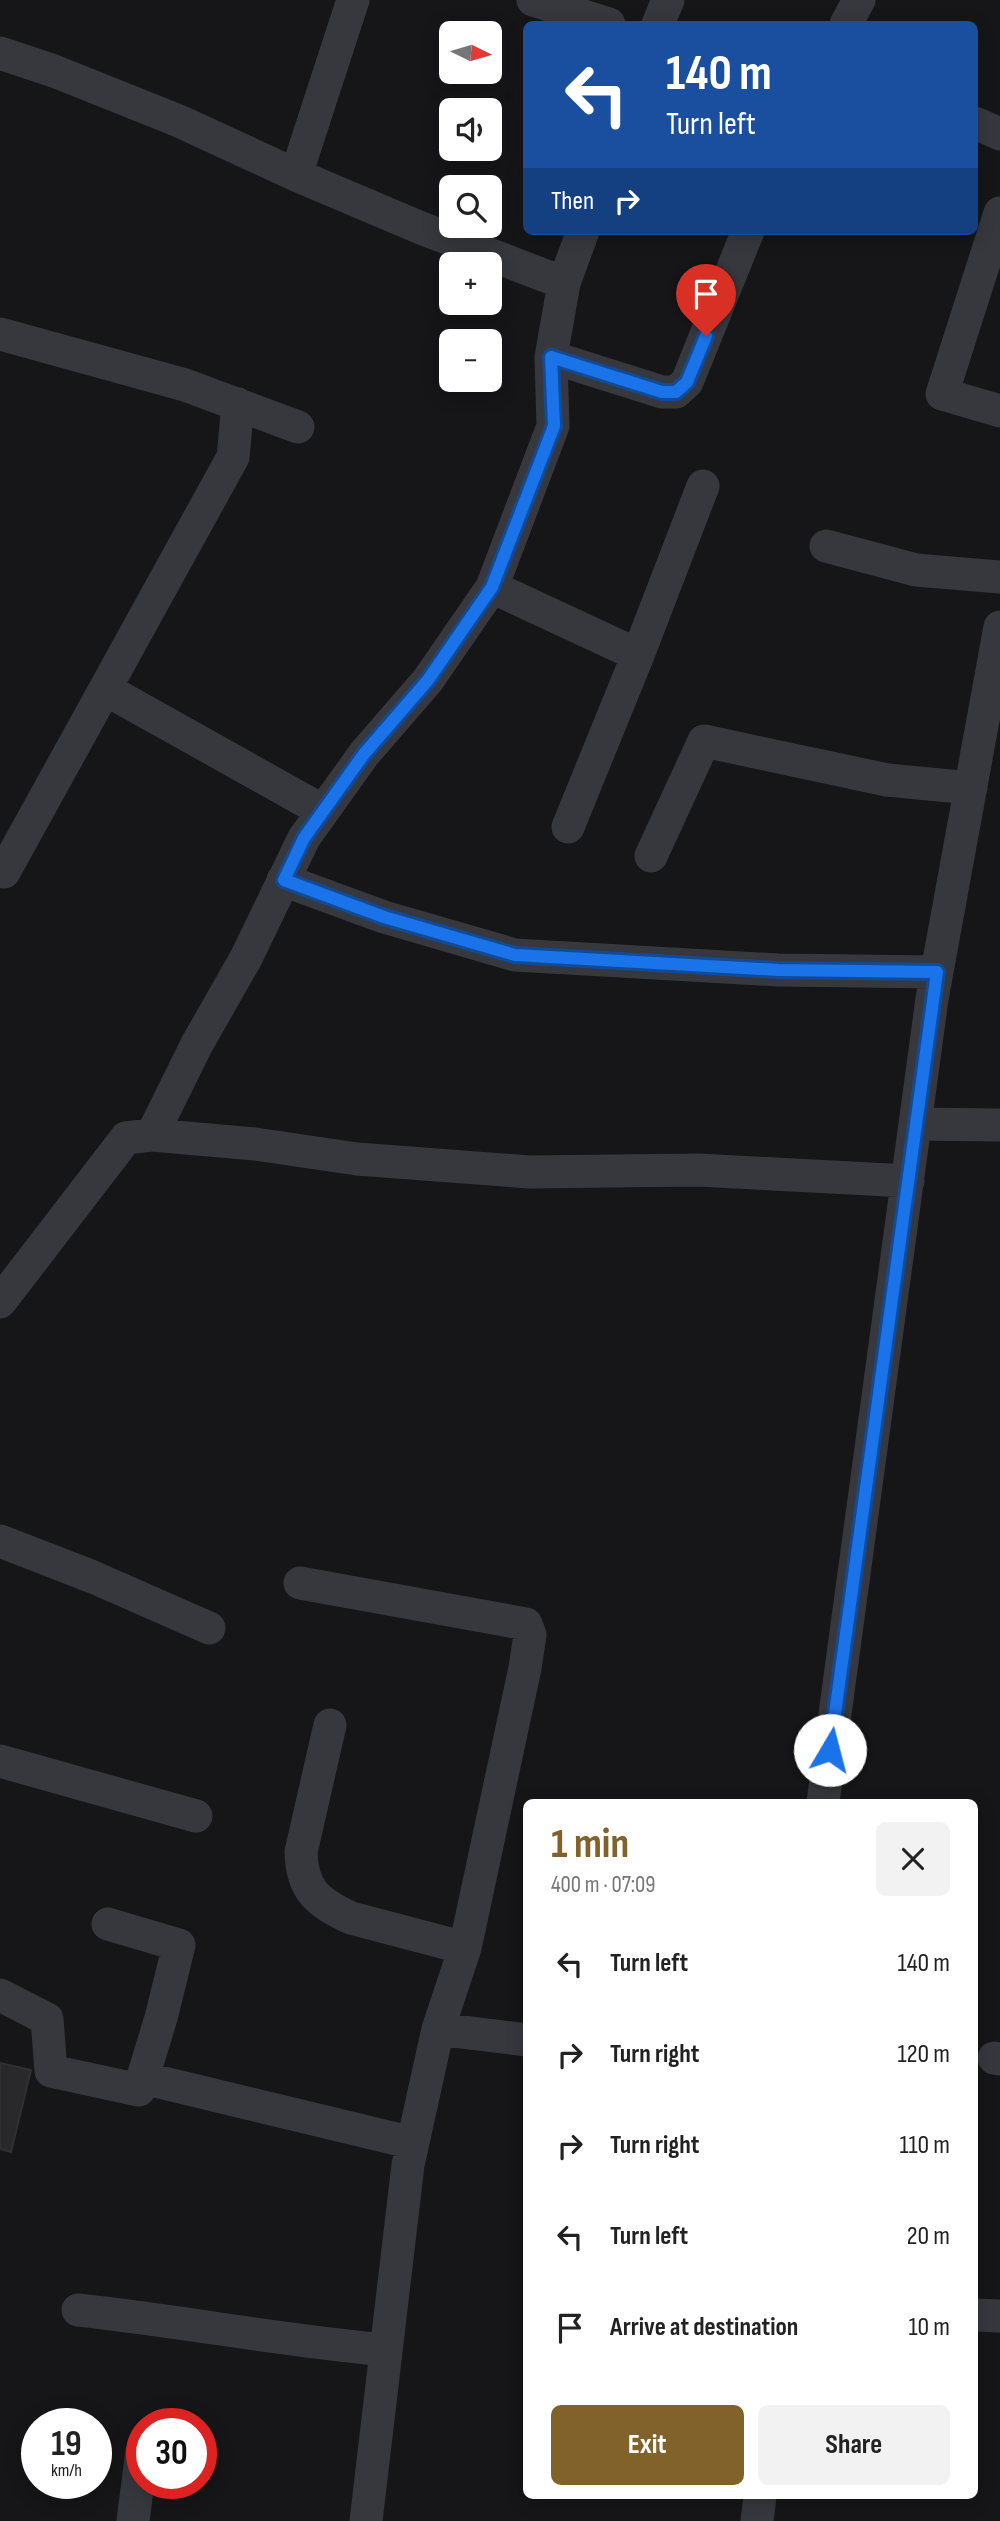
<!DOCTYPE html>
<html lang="en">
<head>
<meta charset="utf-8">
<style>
	:root { --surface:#fff; --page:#f2f2f2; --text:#222; --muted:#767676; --accent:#80622a }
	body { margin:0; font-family:"Sofia Sans Condensed",sans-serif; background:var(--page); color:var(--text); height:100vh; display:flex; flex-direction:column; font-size:26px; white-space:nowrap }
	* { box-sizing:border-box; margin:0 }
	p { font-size:23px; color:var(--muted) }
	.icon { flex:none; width:38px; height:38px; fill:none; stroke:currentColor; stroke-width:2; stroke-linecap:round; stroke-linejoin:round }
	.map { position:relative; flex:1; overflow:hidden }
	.details { position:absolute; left:523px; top:1799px; width:455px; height:700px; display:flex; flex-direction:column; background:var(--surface); border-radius:10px; box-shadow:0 4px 18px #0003 }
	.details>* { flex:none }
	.hud { position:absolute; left:523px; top:21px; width:455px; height:214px; border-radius:10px; box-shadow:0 4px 18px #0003; background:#1a4fa0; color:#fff; overflow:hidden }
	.needle { width:46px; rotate:95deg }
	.tools { position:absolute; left:439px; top:21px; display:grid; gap:14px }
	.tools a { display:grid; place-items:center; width:63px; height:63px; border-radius:10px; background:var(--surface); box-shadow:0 4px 18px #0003; font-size:35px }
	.speed { position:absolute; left:21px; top:2408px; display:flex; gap:14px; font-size:35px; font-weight:700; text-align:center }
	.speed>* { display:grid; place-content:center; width:91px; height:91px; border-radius:50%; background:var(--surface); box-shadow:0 4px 18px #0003; line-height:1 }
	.speed small { font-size:18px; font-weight:400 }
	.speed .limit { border:10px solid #d22; background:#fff; color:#111 }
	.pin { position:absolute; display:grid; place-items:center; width:60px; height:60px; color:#fff; margin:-72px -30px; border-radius:50% 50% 50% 0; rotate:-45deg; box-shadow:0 0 7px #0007 }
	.pin .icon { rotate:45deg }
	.me { position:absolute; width:77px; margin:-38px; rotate:8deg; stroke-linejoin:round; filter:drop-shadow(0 0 5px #0008) }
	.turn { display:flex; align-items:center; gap:24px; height:147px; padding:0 28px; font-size:32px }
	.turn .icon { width:91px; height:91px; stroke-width:2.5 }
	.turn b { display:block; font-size:49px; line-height:60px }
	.then { display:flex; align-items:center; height:66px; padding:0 28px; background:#0003; gap:14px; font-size:26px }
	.round { display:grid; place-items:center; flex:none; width:74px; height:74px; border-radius:10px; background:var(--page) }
	.summary { display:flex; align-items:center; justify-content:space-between; height:119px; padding:0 28px }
	h1 { font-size:42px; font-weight:700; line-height:52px; color:var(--accent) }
	.cta { display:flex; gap:14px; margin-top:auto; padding:14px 28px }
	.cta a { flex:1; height:80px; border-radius:10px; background:var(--accent); color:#fff; font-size:28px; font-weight:700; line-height:80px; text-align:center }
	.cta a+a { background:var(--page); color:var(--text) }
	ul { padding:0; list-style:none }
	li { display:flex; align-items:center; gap:21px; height:91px; padding:0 28px }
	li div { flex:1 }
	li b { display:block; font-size:26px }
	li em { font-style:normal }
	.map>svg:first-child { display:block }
	.building { fill:#29292c; stroke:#303034; stroke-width:2 }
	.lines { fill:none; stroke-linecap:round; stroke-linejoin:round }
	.street { stroke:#37383d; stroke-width:33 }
	.route-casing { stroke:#114b97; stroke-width:18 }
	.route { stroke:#1a73e8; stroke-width:12 }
</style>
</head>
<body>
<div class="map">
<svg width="1000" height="2521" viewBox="0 0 1000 2521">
	<rect width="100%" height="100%" fill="#161618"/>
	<path class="building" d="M 0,2063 L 31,2070 L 11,2152 L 0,2149 Z"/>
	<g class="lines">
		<path class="street" d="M 533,0 L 609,24
			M 658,24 L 668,0
			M 846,24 L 859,0
			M 0,53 L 54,71 L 179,121 L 296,175 L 421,228 L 564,283
			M 975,123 L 1000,134
			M 296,175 L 353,0
			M 1000,213 L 942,394 L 1000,411
			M 0,334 L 185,385 L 298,427
			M 551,357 L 662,392 L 676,392 L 687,382 L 748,231
			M 826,546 L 916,570 L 1000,577
			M 492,587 L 638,655
			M 105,689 L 323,811
			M 568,827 L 638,655 L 703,486
			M 651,856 L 704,741 L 887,780 L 971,788
			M 4,872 L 233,457 L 238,404
			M 283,880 L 384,917 L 515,955 L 778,970 L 937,972
			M 915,1124 L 1000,1125
			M 152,1135 L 197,1044 L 246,958 L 304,838 L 364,754 L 428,680 L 492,587 L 553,426 L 551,357 L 564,283 L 583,231
			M 0,1302 L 126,1138 L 152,1135 L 255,1144 L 357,1159 L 529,1172 L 698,1170 L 908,1181
			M 0,1541 L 93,1577 L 209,1628
			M 300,1583 L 526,1624 L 530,1635 L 525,1668 L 465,1948
			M 330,1725 L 301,1852 C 302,1890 317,1902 351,1918 L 465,1948 L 438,2029 L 408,2165 L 366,2521
			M 0,1761 L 196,1816
			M 823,1802 L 932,999 L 1000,627
			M 0,1995 L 47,2019 L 51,2071 L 139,2090 L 161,2018 L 179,1945 L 108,1924
			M 438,2029 L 527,2040
			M 994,2058 L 1000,2059
			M 143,2078 L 413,2143
			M 78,2310 C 181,2321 283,2341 386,2350
			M 975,2315 L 1000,2316
			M 133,2521 L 142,2451
			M 757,2521 L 760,2496"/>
	</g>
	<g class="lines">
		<defs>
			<path id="route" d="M 706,336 L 687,382 L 676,392 L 662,392 L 551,357 L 554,426 L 492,587 L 428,680 L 364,754 L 304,838 L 284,880 L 384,917 L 515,955 L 778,970 L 937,972 L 830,1750"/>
		</defs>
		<use href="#route" class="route-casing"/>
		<use href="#route" class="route"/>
	</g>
</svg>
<div class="tools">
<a><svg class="needle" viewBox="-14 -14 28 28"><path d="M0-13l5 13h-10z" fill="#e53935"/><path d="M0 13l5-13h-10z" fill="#767676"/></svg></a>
<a><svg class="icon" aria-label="sound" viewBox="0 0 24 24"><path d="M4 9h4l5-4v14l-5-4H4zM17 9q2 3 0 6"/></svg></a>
<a><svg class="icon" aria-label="search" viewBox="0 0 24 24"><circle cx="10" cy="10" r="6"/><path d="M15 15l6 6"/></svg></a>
<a>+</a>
<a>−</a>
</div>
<div class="speed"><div>19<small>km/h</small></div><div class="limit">30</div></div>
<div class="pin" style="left:706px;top:336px;background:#d93025"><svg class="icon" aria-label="arrive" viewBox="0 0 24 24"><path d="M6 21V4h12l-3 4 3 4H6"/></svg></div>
<svg class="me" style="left:830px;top:1750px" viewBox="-20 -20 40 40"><circle r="19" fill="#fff"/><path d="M0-13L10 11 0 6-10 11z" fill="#1a73e8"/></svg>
<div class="hud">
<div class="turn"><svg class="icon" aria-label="left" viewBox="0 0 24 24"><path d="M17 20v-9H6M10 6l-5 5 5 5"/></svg><div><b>140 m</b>Turn left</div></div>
<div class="then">Then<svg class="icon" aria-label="right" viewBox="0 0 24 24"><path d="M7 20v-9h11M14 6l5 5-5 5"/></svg></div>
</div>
<section class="details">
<div class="summary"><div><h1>1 min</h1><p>400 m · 07:09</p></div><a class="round"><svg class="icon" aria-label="close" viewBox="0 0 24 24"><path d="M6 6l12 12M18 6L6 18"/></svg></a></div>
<ul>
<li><svg class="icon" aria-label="left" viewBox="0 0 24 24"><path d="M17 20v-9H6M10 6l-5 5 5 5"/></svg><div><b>Turn left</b></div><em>140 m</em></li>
<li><svg class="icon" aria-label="right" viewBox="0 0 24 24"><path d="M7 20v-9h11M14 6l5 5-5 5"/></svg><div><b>Turn right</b></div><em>120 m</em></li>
<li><svg class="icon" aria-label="right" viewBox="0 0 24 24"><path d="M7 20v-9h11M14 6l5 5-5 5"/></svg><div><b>Turn right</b></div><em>110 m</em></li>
<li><svg class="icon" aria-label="left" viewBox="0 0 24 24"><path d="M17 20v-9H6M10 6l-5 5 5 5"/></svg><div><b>Turn left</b></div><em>20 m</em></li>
<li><svg class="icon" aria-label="arrive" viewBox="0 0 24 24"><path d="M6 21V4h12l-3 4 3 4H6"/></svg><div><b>Arrive at destination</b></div><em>10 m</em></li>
</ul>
<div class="cta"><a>Exit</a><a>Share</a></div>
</section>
</div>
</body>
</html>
